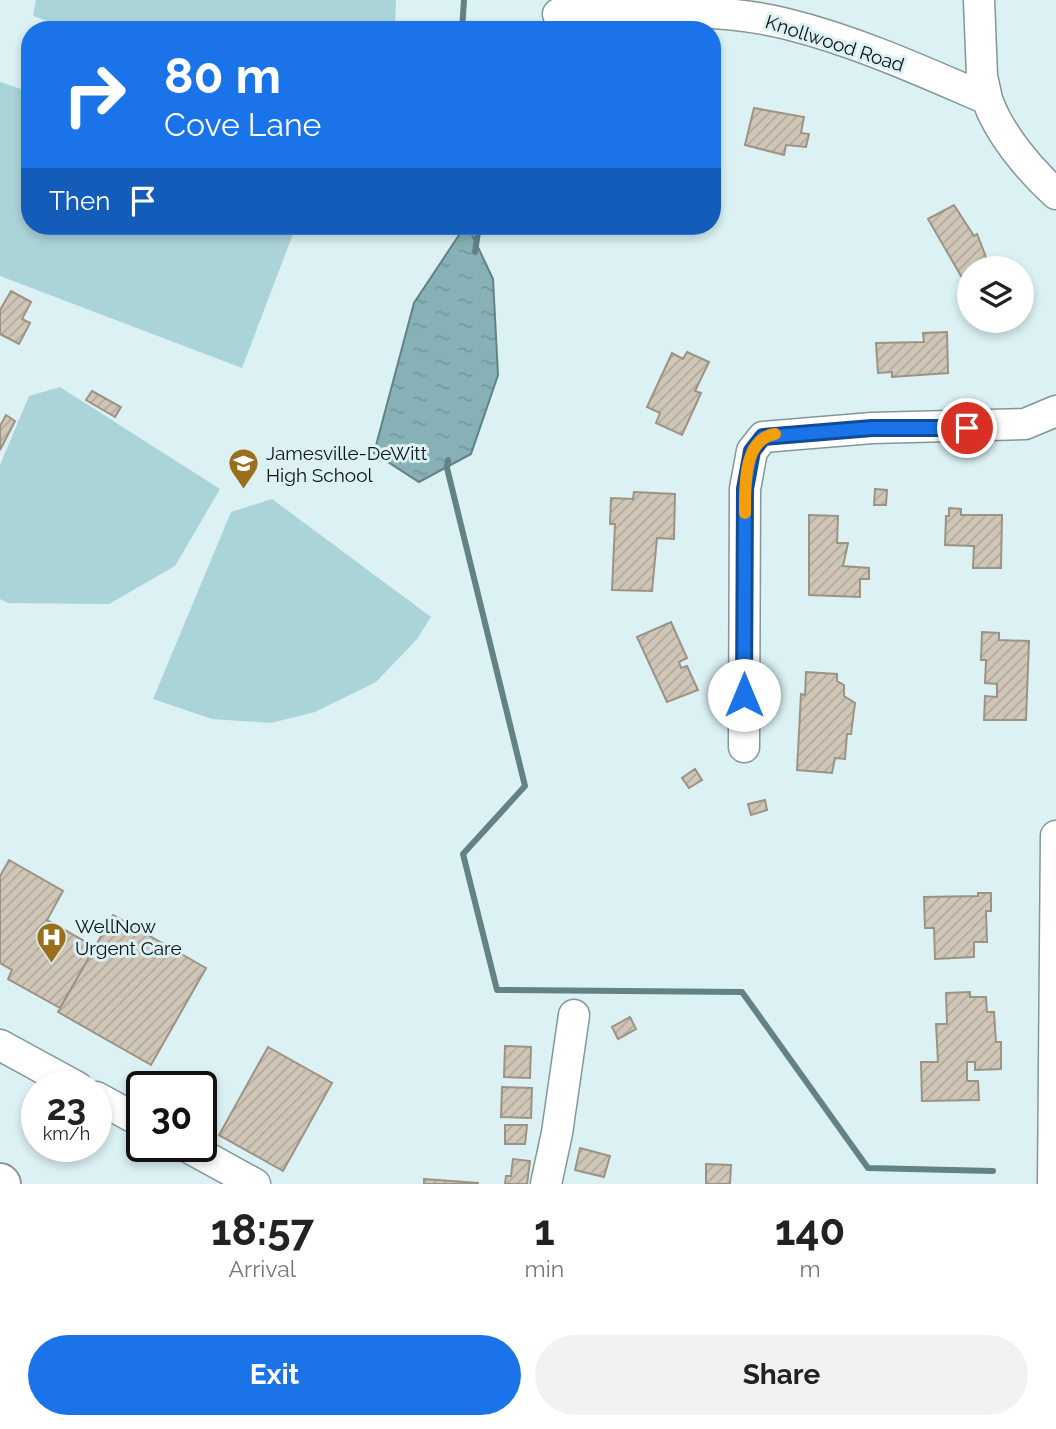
<!DOCTYPE html>
<html lang="en">
<head>
<meta charset="utf-8">
<style>
	:root { --surface:#fff; --page:#f2f2f2; --text:#222; --muted:#767676; --accent:#1a73e8 }
	body { margin:0; font-family:Raleway,sans-serif; background:var(--page); color:var(--text); height:100vh; display:flex; flex-direction:column; font-size:26px; white-space:nowrap }
	* { box-sizing:border-box; margin:0 }
	p { font-size:23px; color:var(--muted) }
	.icon { flex:none; width:38px; height:38px; fill:none; stroke:currentColor; stroke-width:2; stroke-linecap:round; stroke-linejoin:round }
	.map { position:relative; height:1184px; overflow:hidden }
	.side { display:flex; flex-direction:column; background:var(--surface); flex:1 }
	.side>* { flex:none }
	.top-card { position:absolute; left:21px; top:21px; width:700px; height:214px; border-radius:28px; box-shadow:0 4px 10px #0003; background:#1a73e8; color:#fff; overflow:hidden }
	.fabs { position:absolute; left:957px; top:256px; display:grid; gap:14px }
	.fabs a { display:grid; place-items:center; width:77px; height:77px; border-radius:50%; background:var(--surface); box-shadow:0 4px 10px #0003; font-size:35px }
	.speed { position:absolute; left:21px; top:1071px; display:flex; gap:14px; font-size:35px; font-weight:700; text-align:center }
	.speed>* { display:grid; place-content:center; width:91px; height:91px; border-radius:50%; background:var(--surface); box-shadow:0 4px 10px #0003; line-height:1 }
	.speed small { font-size:18px; font-weight:400 }
	.speed .limit { border:4px solid #111; border-radius:10px; background:#fff; color:#111 }
	.pin { position:absolute; display:grid; place-items:center; width:60px; height:60px; color:#fff; margin:-30px; border:4px solid #fff; border-radius:50%; box-shadow:0 2px 7px #0007 }
	.me { position:absolute; width:77px; margin:-38px; rotate:0deg; stroke-linejoin:round; filter:drop-shadow(0 0 5px #0008) }
	.turn { display:flex; align-items:center; gap:24px; height:147px; padding:0 28px; font-size:32px }
	.turn .icon { width:91px; height:91px; stroke-width:2.5 }
	.turn b { display:block; font-size:49px; line-height:60px }
	.then { display:flex; align-items:center; height:66px; padding:0 28px; background:#0003; gap:14px; font-size:26px }
	.eta { display:flex; justify-content:space-evenly; align-items:center; height:119px; text-align:center }
	.eta b { font-size:42px; font-weight:700; line-height:49px }
	.button { display:flex; gap:14px; margin-top:auto; padding:14px 28px }
	.button a { flex:1; height:80px; border-radius:42px; background:var(--accent); color:#fff; font-size:28px; font-weight:700; line-height:80px; text-align:center }
	.button a+a { background:var(--page); color:var(--text) }
	.map>svg:first-child { display:block }
	.park { fill:#abd4d9 }
	.water { fill:url(#water-ripples); stroke:#628285; stroke-width:2 }
	.lines { fill:none; stroke-linecap:round; stroke-linejoin:round }
	.stream { stroke:#628285; stroke-width:6 }
	.building { fill:url(#building-hatch); stroke:#9c9385; stroke-width:2 }
	.minor-casing { stroke:#839799; stroke-width:33 }
	.highway-casing { stroke:#839799; stroke-width:42 }
	.minor { stroke:#fff; stroke-width:30 }
	.highway { stroke:#fff; stroke-width:38 }
	.route-casing { stroke:#114b97; stroke-width:18 }
	.route { stroke:#1a73e8; stroke-width:12 }
	.slow { stroke:#f59e0b; stroke-width:12 }
	.labels { text-anchor:middle; stroke-width:6; stroke-linejoin:round; paint-order:stroke }
	.street-label { font-size:19px; fill:#0c1314; stroke:#dbf1f3 }
	.poi-label { font-size:19px; fill:#0c1314; stroke:#dbf1f3; text-anchor:start }
</style>
</head>
<body>
<div class="map">
<svg width="1056" height="1184" viewBox="0 0 1056 1184">
	<defs>
		<pattern id="water-ripples" width="26" height="14" patternUnits="userSpaceOnUse" patternTransform="scale(1.75)"><rect width="26" height="14" fill="#87b1b6"/><path d="M2 4q2-2 4 0t4 0M15 11q2-2 4 0t4 0" fill="none" stroke="#73979c"/></pattern>
		<pattern id="building-hatch" width="6" height="6" patternUnits="userSpaceOnUse" patternTransform="scale(1.75)"><rect width="6" height="6" fill="#d0c6b7"/><path d="M-1 1l2-2M0 6l6-6M5 7l2-2" fill="none" stroke="#b1a99c"/></pattern>
	</defs>
	<rect width="100%" height="100%" fill="#dbf1f3"/>
	<path class="park" d="M 36,0 L 396,0 L 395,30 L 74,30 L 33,16 Z
		M 0,82 L 30,92 L 30,226 L 296,226 L 242,368 L 0,276 Z
		M 60,387 L 220,489 L 175,566 L 109,604 L 8,603 L 0,599 L 0,465 L 29,396 Z
		M 272,499 L 431,617 L 417,639 L 376,682 L 315,712 L 271,723 L 212,719 L 153,699 L 231,512 Z"/>
	<path class="water" d="M 465,226 L 468,226 L 493,279 L 498,375 L 471,454 L 419,482 L 374,453 L 414,303 Z"/>
	<g class="lines">
		<path class="stream" d="M 462,30 L 464,0
			M 475,252 L 479,226
			M 448,460 L 447,468 L 525,786 L 463,854 L 497,990 L 742,992 L 868,1168 L 993,1171"/>
	</g>
	<path class="building" d="M 754,108 L 804,117 L 801,133 L 809,134 L 806,147 L 786,145 L 784,155 L 745,145 Z
		M 954,205 L 974,236 L 977,234 L 986,257 L 983,260 L 987,268 L 970,268 L 968,288 L 928,219 Z
		M 11,291 L 31,302 L 22,319 L 30,323 L 19,344 L 0,334 L 0,310 Z
		M 947,332 L 948,373 L 892,377 L 892,372 L 878,373 L 876,343 L 924,342 L 923,333 Z
		M 687,352 L 709,362 L 695,391 L 701,393 L 682,435 L 656,423 L 660,413 L 647,407 L 672,353 L 683,359 Z
		M 92,391 L 121,407 L 115,417 L 86,400 Z
		M 6,415 L 15,421 L 0,450 L 0,426 Z
		M 875,489 L 887,490 L 886,505 L 874,505 Z
		M 634,492 L 675,494 L 674,539 L 657,538 L 652,591 L 612,590 L 615,524 L 610,524 L 611,498 L 633,499 Z
		M 949,508 L 961,509 L 961,515 L 1002,515 L 1001,568 L 973,568 L 974,546 L 945,545 L 946,516 L 949,516 Z
		M 809,515 L 838,516 L 837,543 L 848,543 L 843,566 L 869,568 L 869,579 L 860,579 L 860,597 L 809,595 Z
		M 671,622 L 687,658 L 679,662 L 681,668 L 687,666 L 698,690 L 667,702 L 637,637 Z
		M 982,632 L 999,633 L 999,640 L 1029,641 L 1026,720 L 984,720 L 985,696 L 997,697 L 997,684 L 985,683 L 986,660 L 981,660 Z
		M 806,672 L 837,674 L 837,681 L 844,685 L 844,696 L 855,703 L 851,734 L 847,734 L 845,759 L 835,758 L 832,773 L 797,770 L 801,694 L 805,695 Z
		M 695,769 L 702,780 L 689,788 L 682,778 Z
		M 765,800 L 767,810 L 751,815 L 748,804 Z
		M 9,860 L 63,891 L 47,920 L 95,947 L 60,1008 L 8,979 L 12,970 L 0,963 L 0,876 Z
		M 978,893 L 991,893 L 991,911 L 986,911 L 987,942 L 974,942 L 974,957 L 935,959 L 934,928 L 925,928 L 924,897 L 978,896 Z
		M 113,915 L 206,968 L 151,1065 L 58,1012 Z
		M 970,992 L 970,997 L 986,997 L 987,1012 L 994,1012 L 996,1042 L 1001,1042 L 1001,1069 L 975,1070 L 975,1062 L 967,1062 L 967,1081 L 978,1081 L 979,1100 L 922,1101 L 921,1062 L 938,1062 L 936,1024 L 947,1024 L 946,993 Z
		M 630,1017 L 636,1029 L 618,1039 L 612,1027 Z
		M 505,1046 L 531,1047 L 530,1078 L 504,1077 Z
		M 268,1047 L 332,1083 L 283,1171 L 219,1135 Z
		M 502,1087 L 532,1088 L 531,1118 L 501,1117 Z
		M 505,1125 L 527,1125 L 525,1144 L 505,1144 Z
		M 580,1148 L 610,1156 L 604,1177 L 575,1170 Z
		M 513,1159 L 530,1161 L 527,1184 L 505,1184 L 506,1176 L 511,1176 Z
		M 706,1164 L 731,1165 L 730,1184 L 706,1184 Z
		M 424,1179 L 478,1183 L 478,1184 L 424,1184 Z"/>
	<g class="lines">
		<defs>
			<path id="minor" d="M 979,0 L 982,76 L 987,99
				M 558,14 C 631,12 716,6 787,24 C 856,41 922,71 987,99 C 999,134 1029,169 1056,194
				M 744,747 L 745,489 L 752,451 L 763,437 L 872,428 L 1025,424 L 1056,411
				M 0,1045 L 77,1087
				M 96,1097 L 142,1122
				M 186,1146 L 255,1184
				M 546,1184 L 557,1133 L 574,1015
				M 1053,1184 L 1056,836"/>
			<path id="highway" d="M 0,1183 L 1,1184"/>
		</defs>
		<use href="#minor" class="minor-casing"/>
		<use href="#highway" class="highway-casing"/>
		<use href="#minor" class="minor"/>
		<use href="#highway" class="highway"/>
	</g>
	<g class="lines">
		<defs>
			<path id="route" d="M 744,695 L 745,489 L 752,451 L 763,437 L 872,428 L 967,428"/>
		</defs>
		<use href="#route" class="route-casing"/>
		<use href="#route" class="route"/>
		<path class="slow" d="M 745,513 C 745,487 743,439 775,434"/>
	</g>
	<defs>
		<symbol id="school-pin" viewBox="-11 -11 22 30"><path d="M0 17L-7.5 6A9.5 9.5 0 1 1 7.5 6Z" fill="#996f1c" stroke="#dbf1f3"/><path d="M0-5L7-2L0 1L-7-2ZM-4 1L0 2.5L4 1V4Q0 6-4 4Z" fill="#fff"/></symbol>
		<symbol id="hospital-pin" viewBox="-11 -11 22 30"><path d="M0 17L-7.5 6A9.5 9.5 0 1 1 7.5 6Z" fill="#996f1c" stroke="#dbf1f3"/><path d="M-5-5h3v3.5h4V-5h3V5h-3V1.5h-4V5h-3Z" fill="#fff"/></symbol>
	</defs>
	<g fill-rule="evenodd">
		<use href="#school-pin" x="226" y="446" width="35" height="47"/>
		<use href="#hospital-pin" x="34" y="920" width="35" height="47"/>
	</g>
	<g class="labels">
		<g class="street-label">
			<text transform="translate(835 43) rotate(18)" y="7">Knollwood Road</text>
		</g>
		<g class="poi-label">
			<text x="266" y="460">Jamesville-DeWitt<tspan x="266" dy="22">High School</tspan></text>
			<text x="75" y="933">WellNow<tspan x="75" dy="22">Urgent Care</tspan></text>
		</g>
	</g>
</svg>
<div class="fabs">
<a><svg class="icon" aria-label="layers" viewBox="0 0 24 24"><path d="M12 4l9 5-9 5-9-5zM3 14l9 5 9-5"/></svg></a>
</div>
<div class="speed"><div>23<small>km/h</small></div><div class="limit">30</div></div>
<div class="pin" style="left:967px;top:428px;background:#d93025"><svg class="icon" aria-label="arrive" viewBox="0 0 24 24"><path d="M6 21V4h12l-3 4 3 4H6"/></svg></div>
<svg class="me" style="left:744px;top:695px" viewBox="-20 -20 40 40"><circle r="19" fill="#fff"/><path d="M0-13L10 11 0 6-10 11z" fill="#1a73e8"/></svg>
<div class="top-card">
<div class="turn"><svg class="icon" aria-label="right" viewBox="0 0 24 24"><path d="M7 20v-9h11M14 6l5 5-5 5"/></svg><div><b>80 m</b>Cove Lane</div></div>
<div class="then">Then<svg class="icon" aria-label="arrive" viewBox="0 0 24 24"><path d="M6 21V4h12l-3 4 3 4H6"/></svg></div>
</div>
</div>
<section class="side">
<div class="eta">
<div><b>18:57</b><p>Arrival</p></div>
<div><b>1</b><p>min</p></div>
<div><b>140</b><p>m</p></div>
</div>
<div class="button"><a>Exit</a><a>Share</a></div>
</section>
</body>
</html>
